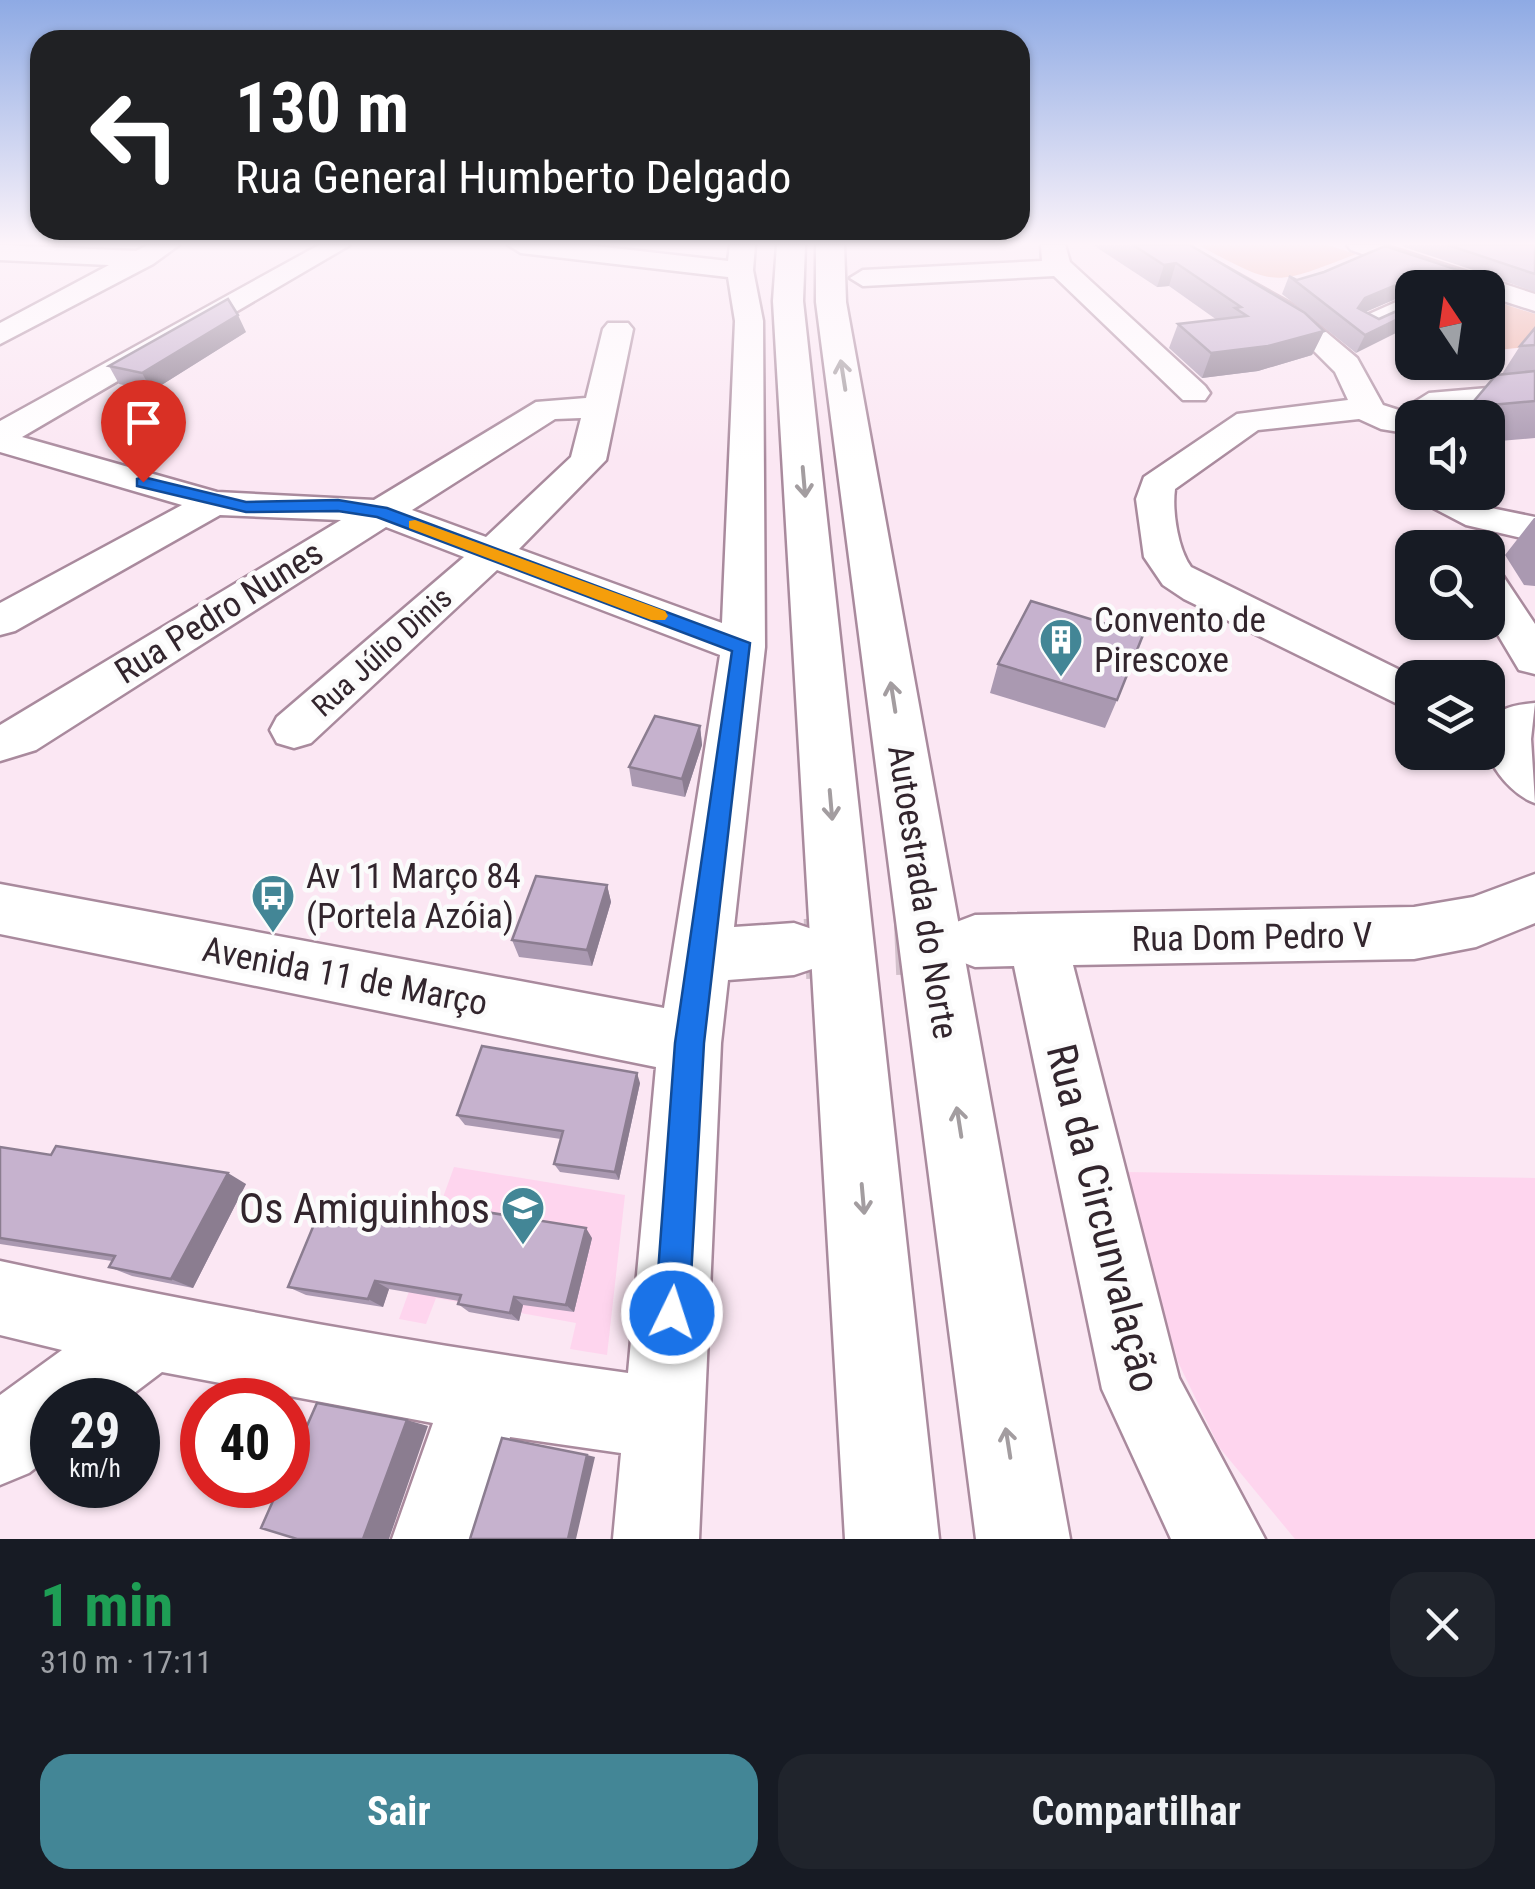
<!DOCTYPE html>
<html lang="pt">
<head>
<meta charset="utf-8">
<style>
	:root { --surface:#171b24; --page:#20242c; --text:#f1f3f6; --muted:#9ea1a6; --accent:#438696 }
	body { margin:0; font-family:"Roboto Condensed",sans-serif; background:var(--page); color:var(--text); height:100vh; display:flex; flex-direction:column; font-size:38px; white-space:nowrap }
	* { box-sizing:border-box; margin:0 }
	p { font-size:32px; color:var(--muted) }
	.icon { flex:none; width:55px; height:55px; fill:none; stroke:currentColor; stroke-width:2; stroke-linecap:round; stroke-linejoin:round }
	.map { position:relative; height:1539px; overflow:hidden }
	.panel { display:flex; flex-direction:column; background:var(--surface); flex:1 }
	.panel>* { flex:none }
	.banner { position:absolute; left:30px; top:30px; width:1000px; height:210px; border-radius:30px; box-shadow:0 2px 8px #0004; background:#202124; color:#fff; overflow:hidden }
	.needle { width:65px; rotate:347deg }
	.tools { position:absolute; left:1395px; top:270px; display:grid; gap:20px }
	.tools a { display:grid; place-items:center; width:110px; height:110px; border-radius:20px; background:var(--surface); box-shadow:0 2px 8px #0004; font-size:50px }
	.speed { position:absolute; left:30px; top:1378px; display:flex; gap:20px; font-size:50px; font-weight:700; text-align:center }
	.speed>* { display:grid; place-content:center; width:130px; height:130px; border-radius:50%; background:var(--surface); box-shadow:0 2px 8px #0004; line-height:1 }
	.speed small { font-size:25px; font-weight:400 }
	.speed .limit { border:15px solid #d22; background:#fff; color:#111 }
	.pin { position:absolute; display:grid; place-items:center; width:85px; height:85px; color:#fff; margin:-102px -42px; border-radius:50% 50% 50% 0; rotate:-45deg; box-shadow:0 0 10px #0007 }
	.pin .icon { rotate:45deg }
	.me { position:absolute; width:110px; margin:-55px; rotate:4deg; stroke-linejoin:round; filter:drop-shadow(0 0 8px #0008) }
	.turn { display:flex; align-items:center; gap:35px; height:210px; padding:0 40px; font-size:45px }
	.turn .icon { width:130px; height:130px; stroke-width:2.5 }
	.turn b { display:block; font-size:70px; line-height:85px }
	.round { display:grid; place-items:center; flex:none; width:105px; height:105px; border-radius:30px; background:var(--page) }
	.headline { display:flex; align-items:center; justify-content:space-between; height:170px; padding:0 40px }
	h1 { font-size:60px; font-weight:700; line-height:75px; color:#1e9e55 }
	.action { display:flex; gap:20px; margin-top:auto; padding:20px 40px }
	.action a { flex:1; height:115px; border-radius:30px; background:var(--accent); color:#fff; font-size:40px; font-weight:700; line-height:115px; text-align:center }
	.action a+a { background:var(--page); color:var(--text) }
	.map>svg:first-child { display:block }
	.built { fill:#fed5ee }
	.green { fill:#edb0a3 }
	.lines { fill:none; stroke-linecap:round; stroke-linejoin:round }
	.minor-tunnel { stroke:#d3c0cb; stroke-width:60; stroke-dasharray:60 30; stroke-linecap:butt }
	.minor-casing { stroke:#a98a9d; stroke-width:5 }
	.highway-casing { stroke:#a98a9d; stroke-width:5 }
	.minor { fill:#fff; fill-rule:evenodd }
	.highway { fill:#fff; fill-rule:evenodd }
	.wall { fill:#aa99b1 }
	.shaded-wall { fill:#8b7d90 }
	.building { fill:#c6b2ce; stroke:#8b7d90; stroke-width:2.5 }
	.oneway { stroke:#a39da0 }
	.route { fill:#1a73e8; stroke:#114b97; stroke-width:2.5 }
	.slow { fill:#f59e0b }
	.labels { text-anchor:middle; stroke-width:9; stroke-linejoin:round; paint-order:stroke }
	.far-street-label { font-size:30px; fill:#32252d; stroke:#fbfbfb }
	.street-label { font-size:35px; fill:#32252d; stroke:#fbfbfb }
	.poi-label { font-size:35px; fill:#32252d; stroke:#fbfbfb; text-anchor:start }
	.near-poi-label { font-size:42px; fill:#32252d; stroke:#fbfbfb; text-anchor:end }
	.near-street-label { font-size:42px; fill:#32252d; stroke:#fbfbfb }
</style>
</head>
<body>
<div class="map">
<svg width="1535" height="1539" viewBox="0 0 1535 1539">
	<rect width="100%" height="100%" fill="#fbe7f3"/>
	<path class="built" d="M 454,1167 L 625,1195 L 607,1355 L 570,1349 L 576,1323 L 436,1298 L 426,1324 L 399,1319 Z
		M 1124,1172 L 1535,1178 L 1535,1539 L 1295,1539 L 1219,1447 L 1178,1362 Z"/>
	<path class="green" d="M 1198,245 L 1328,245 L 1356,254 C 1271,287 1278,287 1198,245 Z
		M 1488,299 L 1535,314 L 1535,346 L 1488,351 Z"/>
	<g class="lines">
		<path class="minor-tunnel" d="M 805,949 L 965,942"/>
		<defs>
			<path id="minor" d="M 0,245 L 136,251 L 148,245 L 179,245 L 153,264 L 0,344 L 0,323 L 109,265 L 0,260 Z
				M 319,245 L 350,245 L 22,437 L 217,492 L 374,500 L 536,402 L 586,398 L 603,329 L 608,323 L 628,323 L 633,329 L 606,460 L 519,549 L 722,623 L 735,321 L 728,277 L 521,253 L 508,245 L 586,245 L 728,261 L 730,245 L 755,245 L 753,270 L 763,321 L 765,647 L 734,927 L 794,923 L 815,930 L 823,949 L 815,968 L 794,975 L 728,980 L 721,1043 L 699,1539 L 613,1539 L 621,1453 L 510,1437 L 478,1539 L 392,1539 L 433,1423 L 162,1372 L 125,1400 L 52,1400 L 52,1455 L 29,1473 L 0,1485 L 0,1395 L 62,1350 L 0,1335 L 0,1261 C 208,1306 417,1344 628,1373 L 656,1067 L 0,934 L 0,884 L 664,1008 L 720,655 L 497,570 L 311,743 L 294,748 L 277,743 L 270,730 L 277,717 L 464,557 L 386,527 L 36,750 L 0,761 L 0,725 L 341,520 L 220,515 L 15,631 L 0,635 L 0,603 L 182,505 L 0,452 L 0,421 ZM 581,418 L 571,457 L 486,537 L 412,510 L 555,419 Z
				M 1041,245 L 1065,245 L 1070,262 L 1205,386 L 1210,393 L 1205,400 L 1183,400 L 1054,276 L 863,286 L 850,278 L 863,270 L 1042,261 Z
				M 1155,245 L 1186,245 L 1295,306 L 1357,358 L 1383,405 L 1424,418 L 1412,418 L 1412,434 L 1381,429 L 1359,419 L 1258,430 L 1175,489 C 1172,512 1178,549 1191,567 L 1416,678 L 1412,678 L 1412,711 L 1184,599 L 1163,585 L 1144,557 L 1136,499 L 1144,477 L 1237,414 L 1348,400 L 1335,372 L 1297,334 Z
				M 1347,245 L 1384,245 L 1535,294 L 1535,311 L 1488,296 L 1488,288 L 1461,288 L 1351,250 Z
				M 1412,295 L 1412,314 L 1368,334 L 1353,325 L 1358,319 Z
				M 1535,384 L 1535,404 L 1429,413 L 1413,403 L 1429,393 Z
				M 1413,492 L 1460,492 L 1491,508 L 1535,517 L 1535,541 L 1466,525 L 1418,500 Z
				M 1488,572 L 1503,576 L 1535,624 L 1535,674 L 1519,670 L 1488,618 Z
				M 1535,703 L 1531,739 L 1535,803 C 1504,793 1460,733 1503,710 C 1512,705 1525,704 1535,703 Z
				M 1535,874 L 1535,923 L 1476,947 L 1414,959 L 1073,965 L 1179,1378 L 1265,1539 L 1171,1539 L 1102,1389 L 1014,966 L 975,967 L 954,959 L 946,941 L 954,923 L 975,915 L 1414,907 L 1473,897 Z"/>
			<path id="highway" d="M 777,245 L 805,245 L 803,301 L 939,1539 L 845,1539 L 773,301 Z
				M 816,245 L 844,245 L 846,302 L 1070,1539 L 976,1539 L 816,302 Z"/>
		</defs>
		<use href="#minor" class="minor-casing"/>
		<use href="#highway" class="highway-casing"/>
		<use href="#minor" class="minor"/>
		<use href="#highway" class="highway"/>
	</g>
	<path class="wall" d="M 1093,245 L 1190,245 L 1324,331 L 1312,355 L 1258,371 L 1202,378 L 1169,348 L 1178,324 L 1217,320 L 1169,286 L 1157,287 Z
		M 1403,245 L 1535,245 L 1535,292 L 1487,275 L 1480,288 L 1412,288 L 1412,292 L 1365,312 L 1379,319 L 1356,353 L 1282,294 L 1289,276 L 1297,280 L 1324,272 L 1485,274 L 1404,247 Z
		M 1535,328 L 1535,438 L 1488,442 L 1488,418 L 1462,418 L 1469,407 L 1502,374 L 1520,346 Z
		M 246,332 L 152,391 L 119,384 L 109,366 Z
		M 1534,518 L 1535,518 L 1535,586 L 1524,585 L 1505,555 Z
		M 998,664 L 1117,700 L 1105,728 L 990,693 Z
		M 700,726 L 702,745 L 685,797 L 632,786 L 629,767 Z
		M 607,885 L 611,902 L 592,966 L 519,957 L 512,940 Z
		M 640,1083 L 619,1180 L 560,1172 L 554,1164 L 561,1139 L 465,1125 L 457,1115 Z
		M 0,1147 L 246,1184 L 193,1288 L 132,1276 L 109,1267 L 112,1261 L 0,1244 Z
		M 592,1238 L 574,1312 L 523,1305 L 519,1321 L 469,1312 L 458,1304 L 459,1301 L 389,1289 L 383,1307 L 306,1295 L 288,1287 Z"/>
	<path class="shaded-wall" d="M 1176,263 L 1169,286 L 1157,287 L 1164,265 Z
		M 1422,274 L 1415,288 L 1412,288 L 1412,292 L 1356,316 L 1349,326 L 1358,308 L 1365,298 Z
		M 1488,274 L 1480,288 L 1461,288 Z
		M 1412,312 L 1412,325 L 1356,353 L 1365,335 Z
		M 238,315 L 246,332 L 152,391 L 142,373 Z
		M 1324,331 L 1312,355 L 1258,371 L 1202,378 L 1211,353 Z
		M 700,726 L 702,745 L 685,797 L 682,779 Z
		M 607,885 L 611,902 L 592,966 L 587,950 Z
		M 637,1073 L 640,1083 L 619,1180 L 615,1172 Z
		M 228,1173 L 246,1184 L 193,1288 L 171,1279 Z
		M 586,1228 L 592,1238 L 574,1312 L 566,1305 Z
		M 375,1281 L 389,1289 L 383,1307 L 368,1299 Z
		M 514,1297 L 523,1305 L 519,1321 L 510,1313 Z
		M 407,1420 L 428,1426 L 389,1539 L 363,1539 Z
		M 587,1455 L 595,1457 L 576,1539 L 568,1539 Z"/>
	<path class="building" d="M 1133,245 L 1190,245 L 1305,313 L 1324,331 L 1268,346 L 1211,353 L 1178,324 L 1247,316 L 1235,308 L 1241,307 L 1176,263 L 1164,265 Z
		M 1448,245 L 1535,245 L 1535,274 Z
		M 1385,246 L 1470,274 L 1488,274 L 1461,288 L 1423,288 L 1422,274 L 1365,298 L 1358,308 L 1379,319 L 1412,304 L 1412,312 L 1365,335 L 1289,276 L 1297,280 L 1324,272 Z
		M 228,299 L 238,315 L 142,373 L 109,366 Z
		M 1535,328 L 1535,345 L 1520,346 Z
		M 1535,371 L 1535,401 L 1469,407 L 1496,375 Z
		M 1031,601 L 1143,635 L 1117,700 L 998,664 Z
		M 655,716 L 700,726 L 682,779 L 629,767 Z
		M 536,876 L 607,885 L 587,950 L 512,940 Z
		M 482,1046 L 637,1073 L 615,1172 L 554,1164 L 563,1131 L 457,1115 Z
		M 56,1146 L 228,1173 L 171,1279 L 109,1267 L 115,1256 L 0,1238 L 0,1147 L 51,1155 Z
		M 325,1198 L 445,1215 L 448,1206 L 586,1228 L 566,1305 L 514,1297 L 510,1313 L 458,1304 L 461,1295 L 375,1281 L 368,1299 L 288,1287 Z
		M 317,1403 L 407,1420 L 363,1539 L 297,1539 L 261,1528 L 280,1485 L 288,1485 L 288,1469 Z
		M 502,1438 L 587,1455 L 568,1539 L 470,1539 Z"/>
	<defs><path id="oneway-shaft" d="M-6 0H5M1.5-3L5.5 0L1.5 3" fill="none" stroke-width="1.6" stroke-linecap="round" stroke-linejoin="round" transform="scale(2.5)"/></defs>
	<g class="oneway">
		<use href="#oneway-shaft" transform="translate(843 375) rotate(-99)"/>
		<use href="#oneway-shaft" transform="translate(804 482) rotate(85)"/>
		<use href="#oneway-shaft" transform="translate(893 697) rotate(-99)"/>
		<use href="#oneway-shaft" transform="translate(831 805) rotate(85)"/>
		<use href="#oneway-shaft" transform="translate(959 1122) rotate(-99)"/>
		<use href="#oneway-shaft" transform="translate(863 1199) rotate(85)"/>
		<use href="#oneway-shaft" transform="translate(1008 1443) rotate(-99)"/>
	</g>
	<linearGradient id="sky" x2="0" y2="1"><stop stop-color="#8eaae4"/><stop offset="0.53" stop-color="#fdf4fa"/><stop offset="1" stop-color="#fdf4fa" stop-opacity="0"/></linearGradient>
	<rect width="1535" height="460" fill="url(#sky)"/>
	<path class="route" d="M 143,477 L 246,502 L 338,500 L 387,508 L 750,643 L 704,1043 L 689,1313 L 684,1325 L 672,1330 L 660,1325 L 655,1313 L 675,1043 L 732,651 L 377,517 L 338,511 L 246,512 L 137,486 L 137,479 Z"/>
	<path class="slow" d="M 415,520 L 665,611 L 668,616 L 665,620 L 651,620 L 409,528 L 409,521 Z"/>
	<defs>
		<symbol id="building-pin" viewBox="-11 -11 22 30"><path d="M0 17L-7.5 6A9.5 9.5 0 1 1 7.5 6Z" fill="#438696" stroke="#fbfbfb"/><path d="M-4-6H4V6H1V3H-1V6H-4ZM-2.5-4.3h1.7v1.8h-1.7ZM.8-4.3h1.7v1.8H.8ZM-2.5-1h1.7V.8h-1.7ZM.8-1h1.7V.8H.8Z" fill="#fff"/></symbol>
		<symbol id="bus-pin" viewBox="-11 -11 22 30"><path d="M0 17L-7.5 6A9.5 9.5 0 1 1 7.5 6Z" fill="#438696" stroke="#fbfbfb"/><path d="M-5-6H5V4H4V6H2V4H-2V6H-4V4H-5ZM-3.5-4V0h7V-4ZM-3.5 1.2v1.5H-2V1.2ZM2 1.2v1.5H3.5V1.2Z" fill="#fff"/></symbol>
		<symbol id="school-pin" viewBox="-11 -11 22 30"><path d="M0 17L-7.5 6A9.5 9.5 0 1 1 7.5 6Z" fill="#438696" stroke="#fbfbfb"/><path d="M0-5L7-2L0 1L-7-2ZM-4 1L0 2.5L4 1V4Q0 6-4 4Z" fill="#fff"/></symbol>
	</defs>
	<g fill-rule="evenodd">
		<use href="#building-pin" x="1036" y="615" width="50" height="68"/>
		<use href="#bus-pin" x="248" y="871" width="50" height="68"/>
		<use href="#school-pin" x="498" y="1183" width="50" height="68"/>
	</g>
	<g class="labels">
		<g class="far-street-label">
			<text transform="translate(382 652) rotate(-42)" y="10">Rua Júlio Dinis</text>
		</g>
		<g class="street-label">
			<text transform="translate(219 612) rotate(-32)" y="12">Rua Pedro Nunes</text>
			<text transform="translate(923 892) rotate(81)" y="12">Autoestrada do Norte</text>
			<text transform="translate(1252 937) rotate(-1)" y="12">Rua Dom Pedro V</text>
			<text transform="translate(345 976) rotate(11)" y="12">Avenida 11 de Março</text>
		</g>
		<g class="poi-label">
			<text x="1094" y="632">Convento de<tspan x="1094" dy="40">Pirescoxe</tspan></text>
			<text x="306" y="888">Av 11 Março 84<tspan x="306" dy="40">(Portela Azóia)</tspan></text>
		</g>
		<g class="near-poi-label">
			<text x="490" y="1223">Os Amiguinhos</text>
		</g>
		<g class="near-street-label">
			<text transform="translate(1104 1218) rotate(76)" y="15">Rua da Circunvalação</text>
		</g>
	</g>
</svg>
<div class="tools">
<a><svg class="needle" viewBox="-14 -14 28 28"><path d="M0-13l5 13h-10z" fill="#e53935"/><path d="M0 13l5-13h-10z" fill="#9ea1a6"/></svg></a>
<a><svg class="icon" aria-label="sound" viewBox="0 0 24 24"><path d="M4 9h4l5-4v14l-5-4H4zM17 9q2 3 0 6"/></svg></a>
<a><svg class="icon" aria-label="search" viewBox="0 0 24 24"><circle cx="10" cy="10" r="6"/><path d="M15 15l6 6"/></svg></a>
<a><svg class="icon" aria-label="layers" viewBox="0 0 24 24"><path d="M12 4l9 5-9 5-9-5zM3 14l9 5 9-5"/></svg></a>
</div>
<div class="speed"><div>29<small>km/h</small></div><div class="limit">40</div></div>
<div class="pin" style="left:143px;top:482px;background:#d93025"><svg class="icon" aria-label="arrive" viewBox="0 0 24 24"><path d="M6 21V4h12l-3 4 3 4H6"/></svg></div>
<svg class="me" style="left:672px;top:1313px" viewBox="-20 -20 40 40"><circle r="17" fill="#1a73e8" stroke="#fff" stroke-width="3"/><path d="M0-11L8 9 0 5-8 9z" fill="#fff"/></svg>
<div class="banner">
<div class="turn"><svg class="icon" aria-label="left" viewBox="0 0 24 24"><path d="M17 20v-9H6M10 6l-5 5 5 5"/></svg><div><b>130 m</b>Rua General Humberto Delgado</div></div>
</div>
</div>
<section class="panel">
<div class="headline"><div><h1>1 min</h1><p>310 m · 17:11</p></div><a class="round"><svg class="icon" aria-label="close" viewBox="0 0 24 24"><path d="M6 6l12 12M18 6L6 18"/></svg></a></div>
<div class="action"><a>Sair</a><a>Compartilhar</a></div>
</section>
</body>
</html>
